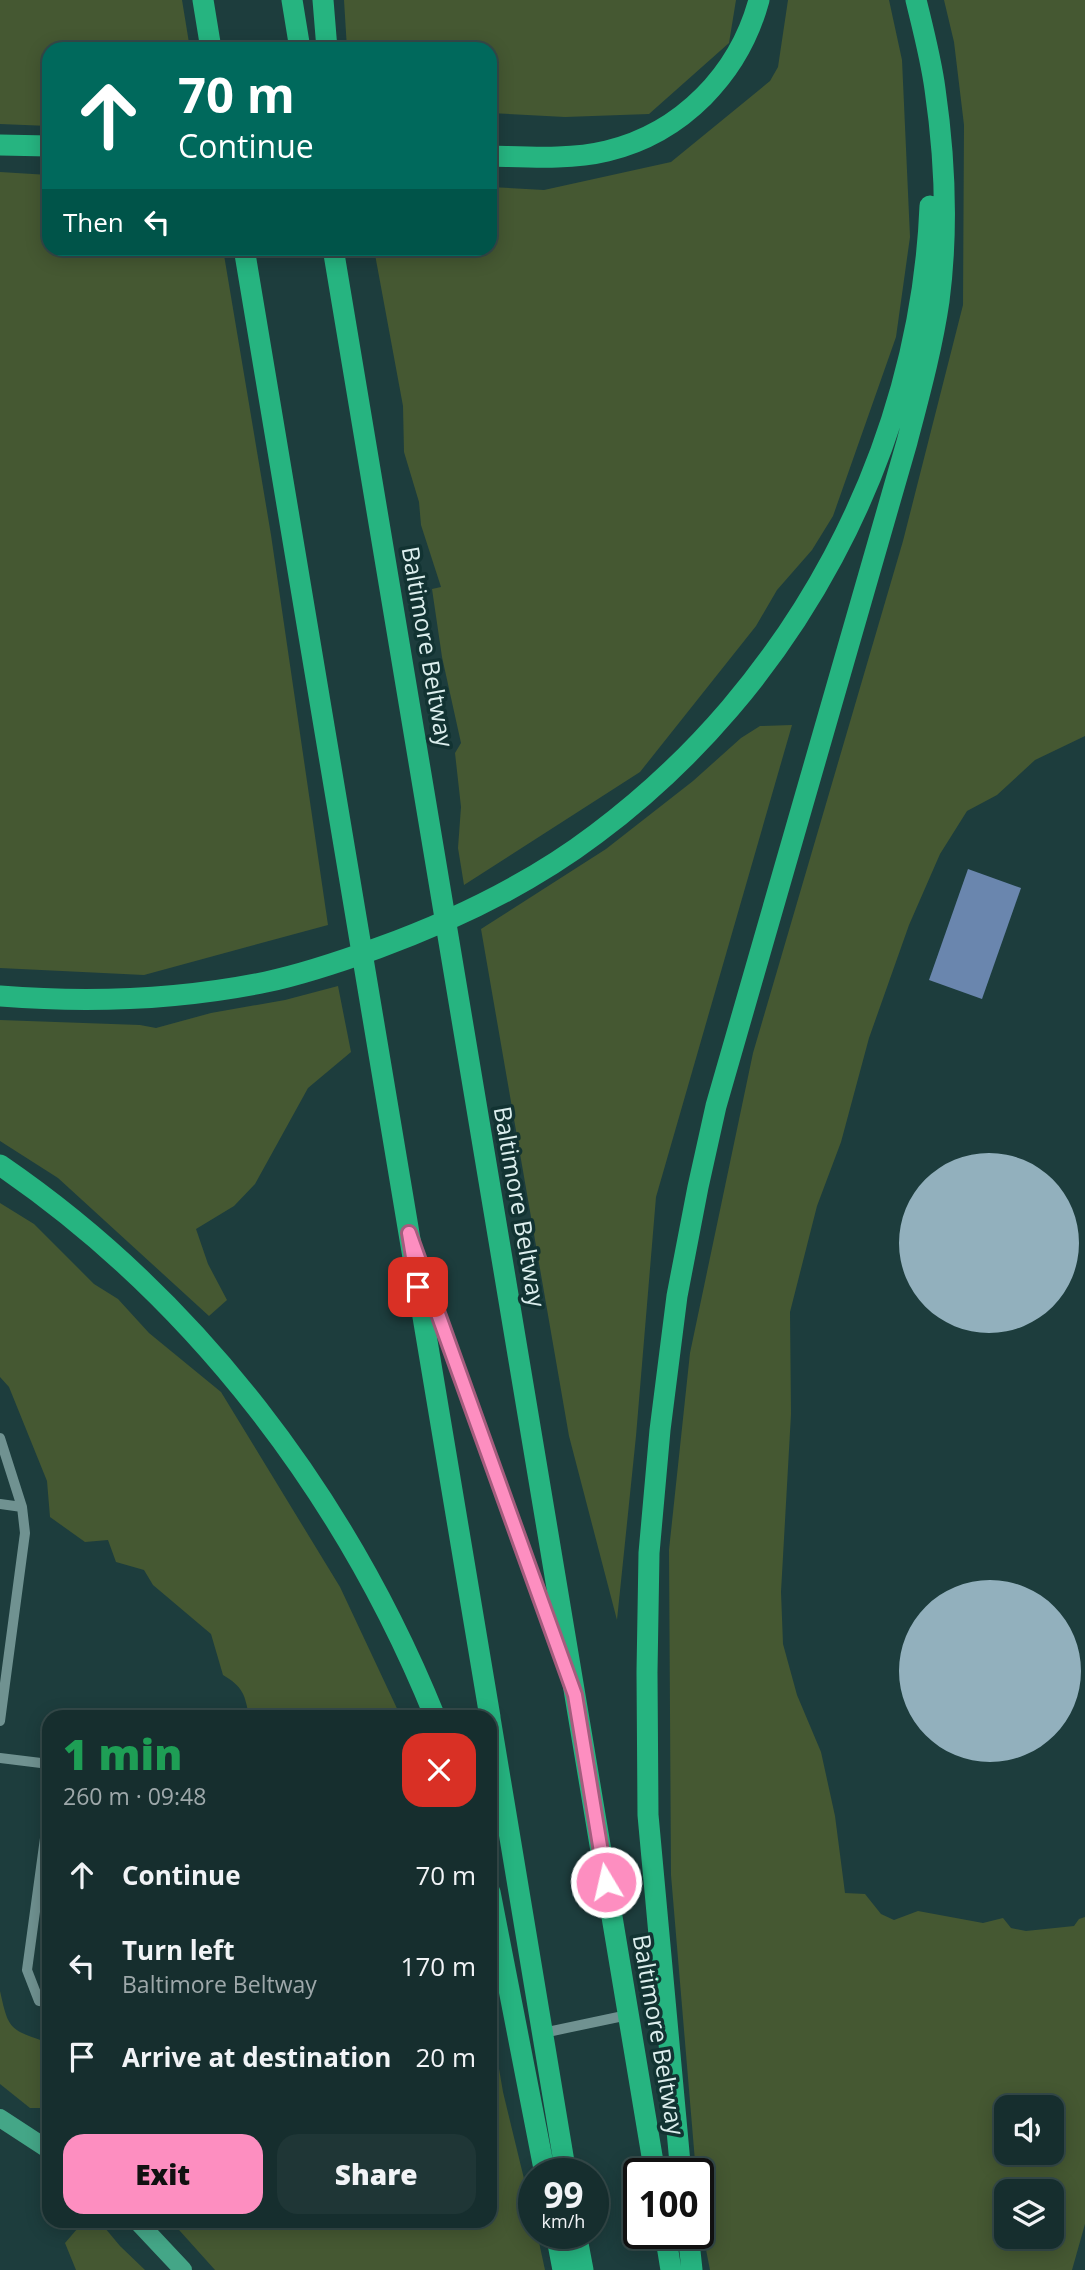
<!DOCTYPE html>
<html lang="en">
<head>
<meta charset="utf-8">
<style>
	:root { --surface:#162e2e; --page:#1f3636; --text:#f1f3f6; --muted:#9ea8aa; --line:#354a4a; --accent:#fd8ec0 }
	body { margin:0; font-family:"Open Sans",sans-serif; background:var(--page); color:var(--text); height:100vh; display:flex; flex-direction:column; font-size:26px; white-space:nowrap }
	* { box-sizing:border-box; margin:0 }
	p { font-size:23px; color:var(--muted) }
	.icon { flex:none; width:38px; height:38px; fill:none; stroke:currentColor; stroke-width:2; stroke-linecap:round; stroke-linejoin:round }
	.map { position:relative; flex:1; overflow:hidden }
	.sheet { position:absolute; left:42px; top:1710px; width:455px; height:518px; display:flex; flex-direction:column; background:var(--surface); border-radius:21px; box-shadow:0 4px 18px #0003,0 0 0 2px var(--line) }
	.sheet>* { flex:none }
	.hud { position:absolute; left:42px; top:42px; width:455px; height:214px; border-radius:21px; box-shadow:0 4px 18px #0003,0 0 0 2px var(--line); background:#00695c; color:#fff; overflow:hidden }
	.buttons { position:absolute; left:994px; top:2095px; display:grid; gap:14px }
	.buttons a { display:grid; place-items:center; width:70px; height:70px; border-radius:14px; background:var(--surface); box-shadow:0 4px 18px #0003,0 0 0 2px var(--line); font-size:35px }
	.speed { position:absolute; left:518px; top:2158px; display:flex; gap:14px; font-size:35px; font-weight:700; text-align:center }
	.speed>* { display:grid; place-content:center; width:91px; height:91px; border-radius:50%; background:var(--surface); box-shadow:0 4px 18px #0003,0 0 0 2px var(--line); line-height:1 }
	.speed small { font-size:18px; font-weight:400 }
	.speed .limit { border:4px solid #111; border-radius:10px; background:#fff; color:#111 }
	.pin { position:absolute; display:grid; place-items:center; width:60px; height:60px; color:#fff; margin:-30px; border-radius:14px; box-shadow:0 4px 10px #0006 }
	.me { position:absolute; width:77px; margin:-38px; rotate:351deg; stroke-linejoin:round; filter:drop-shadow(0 0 5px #0008) }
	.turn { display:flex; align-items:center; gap:24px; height:147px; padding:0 21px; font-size:32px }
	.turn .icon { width:91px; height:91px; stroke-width:2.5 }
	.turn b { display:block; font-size:49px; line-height:60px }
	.then { display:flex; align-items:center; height:66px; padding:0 21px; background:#0003; gap:14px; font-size:26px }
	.round { display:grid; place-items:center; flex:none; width:74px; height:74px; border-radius:21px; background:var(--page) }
	.overview { display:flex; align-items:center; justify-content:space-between; height:119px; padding:0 21px }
	h1 { font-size:42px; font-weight:800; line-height:52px; color:#1e9e55 }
	.action { display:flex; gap:14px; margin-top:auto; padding:14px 21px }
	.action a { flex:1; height:80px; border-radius:21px; background:var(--accent); color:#111; font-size:28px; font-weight:800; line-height:80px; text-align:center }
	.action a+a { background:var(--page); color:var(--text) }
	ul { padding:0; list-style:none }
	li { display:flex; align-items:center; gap:21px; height:91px; padding:0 21px }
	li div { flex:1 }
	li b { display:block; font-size:26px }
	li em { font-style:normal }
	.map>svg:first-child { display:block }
	.green { fill:#455832; fill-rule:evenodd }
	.water { fill:#6a86ae }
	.building { fill:#92b0bd }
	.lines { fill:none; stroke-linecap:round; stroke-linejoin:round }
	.service { stroke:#709291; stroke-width:10 }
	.primary { stroke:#44a687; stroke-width:18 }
	.motorway { stroke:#26b480; stroke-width:21 }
	.route-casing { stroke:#a45c7d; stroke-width:18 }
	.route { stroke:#fd8ec0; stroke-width:12 }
	.labels { text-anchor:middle; stroke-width:7; stroke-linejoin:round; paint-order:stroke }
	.street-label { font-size:24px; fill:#dceeed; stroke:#123332 }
</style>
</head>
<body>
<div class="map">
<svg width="1085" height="2270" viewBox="0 0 1085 2270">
	<rect width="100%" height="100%" fill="#1d3d3d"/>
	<path class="green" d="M 0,0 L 182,0 L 190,49 L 49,49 L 49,126 L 0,124 Z
		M 344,0 L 736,0 L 729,43 L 649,114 L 565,117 L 490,113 L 490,49 L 347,49 Z
		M 788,0 L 889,0 L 902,60 L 910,237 L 896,337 L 833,516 L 812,550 L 777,590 L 756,626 L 640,772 L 464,885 L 458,848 L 461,807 L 455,753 L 461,743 L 442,657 L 432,589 L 441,587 L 421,525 L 419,502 L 404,452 L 403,406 L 374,249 L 490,248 L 490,187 L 544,190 L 671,162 L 770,81 L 778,67 Z
		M 944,0 L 1085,0 L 1085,736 L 1035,760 L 997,795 L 967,811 L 940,854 L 909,925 L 869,1038 L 841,1142 L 817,1206 L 790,1312 L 791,1414 L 781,1592 L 783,1644 L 797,1695 L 821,1752 L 835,1816 L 845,1893 L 865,1894 L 881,1914 L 894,1920 L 918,1911 L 983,1923 L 1003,1918 L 1011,1928 L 1026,1931 L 1074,1926 L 1079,1919 L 1085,1917 L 1085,2224 L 1072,2270 L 710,2270 L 700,2219 L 698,2174 L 696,2173 L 671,1875 L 669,1550 L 690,1353 L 753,1053 L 903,541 L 963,305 L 964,125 L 954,42 ZM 1006,2107 L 1052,2107 L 1052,2152 L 1006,2152 ZM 1006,2191 L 1052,2191 L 1052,2236 L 1006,2236 Z
		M 0,172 L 49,175 L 49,248 L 223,249 L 271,535 L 328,925 L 144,975 L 0,968 Z
		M 792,725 L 656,1197 L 636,1436 L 617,1620 L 569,1436 L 481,929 L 606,849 L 693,781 L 741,738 L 760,726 Z
		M 338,986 L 351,1052 L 308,1088 L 255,1184 L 234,1206 L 196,1229 L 208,1264 L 227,1300 L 209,1316 L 58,1178 L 0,1141 L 0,1020 L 140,1025 L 156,1028 L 211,1013 L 285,1000 Z
		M 0,1203 L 34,1224 L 94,1284 L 118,1299 L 149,1333 L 221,1392 L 340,1587 L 401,1717 L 249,1717 C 245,1694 243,1687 223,1675 L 211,1634 L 153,1585 L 144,1570 L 116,1562 L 108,1540 L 85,1542 L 50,1517 L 47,1481 L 9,1387 L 0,1377 Z
		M 0,1991 C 9,2032 10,2029 49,2043 L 49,2108 L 30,2108 L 0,2084 Z
		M 490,2016 L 503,2092 L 534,2220 L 534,2233 L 537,2233 L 545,2270 L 215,2270 L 171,2221 L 490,2221 Z
		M 84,2221 L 100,2222 L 120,2246 L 145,2270 L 76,2270 L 65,2243 Z"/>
	<path class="water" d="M 968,869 L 1021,888 L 982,999 L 929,980 Z"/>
	<path class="building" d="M899 1243a90 90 0 1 1 180 0a90 90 0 1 1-180 0Z
		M899 1671a91 91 0 1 1 182 0a91 91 0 1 1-182 0Z"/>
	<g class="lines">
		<path class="service" d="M 425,1277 L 559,1651
			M 0,1438 L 22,1507 L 25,1533 L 0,1721
			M 0,1504 L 22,1507
			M 0,1758 L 49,1764
			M 49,1809 L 27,1970 L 39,2001 L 49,2002
			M 543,2033 L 628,2015"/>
		<path class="primary" d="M 0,2118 L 49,2150
			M 137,2221 L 183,2270"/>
		<path class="motorway" d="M 203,0 L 211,49
			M 292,0 L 300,49
			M 323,0 L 327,49
			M 0,145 L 49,146
			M 490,156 C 529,157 570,160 607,151 C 682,133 739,74 759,0
			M 244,248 L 490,1717
			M 333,248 L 655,2174
			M 0,996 C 89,1003 178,1000 266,982 C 304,974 342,961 378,948 C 455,920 530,884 596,834 C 793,687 920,452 930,206
			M 0,1165 C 196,1299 346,1497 435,1717
			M 490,1718 L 566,2174
			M 490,1892 L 545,2174
			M 681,2174 L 648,1815 L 647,1672 L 649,1553 L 660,1430 L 677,1296 L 698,1187 L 716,1106 L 907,442 C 919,396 932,349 939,301 C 948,232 945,158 935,89 C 931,59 923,29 916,0
			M 556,2233 L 563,2270
			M 576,2233 L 583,2270
			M 665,2233 L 671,2270
			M 688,2233 L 692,2270"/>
	</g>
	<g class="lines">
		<defs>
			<path id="route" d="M 418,1287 L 409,1233 L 575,1695 L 606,1882"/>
		</defs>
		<use href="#route" class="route-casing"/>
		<use href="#route" class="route"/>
	</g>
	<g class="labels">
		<g class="street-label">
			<text transform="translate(427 647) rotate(80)" y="8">Baltimore Beltway</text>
			<text transform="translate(519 1207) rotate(80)" y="8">Baltimore Beltway</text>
			<text transform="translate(658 2035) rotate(80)" y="8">Baltimore Beltway</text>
		</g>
	</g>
</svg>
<div class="buttons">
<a><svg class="icon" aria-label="sound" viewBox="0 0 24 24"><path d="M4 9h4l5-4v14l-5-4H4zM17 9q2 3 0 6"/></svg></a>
<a><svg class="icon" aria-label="layers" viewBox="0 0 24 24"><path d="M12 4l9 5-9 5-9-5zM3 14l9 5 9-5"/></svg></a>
</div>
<div class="speed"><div>99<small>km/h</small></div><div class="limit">100</div></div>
<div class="pin" style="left:418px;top:1287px;background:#d93025"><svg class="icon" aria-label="arrive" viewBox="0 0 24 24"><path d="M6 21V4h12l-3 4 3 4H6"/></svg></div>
<svg class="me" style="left:606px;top:1882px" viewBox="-20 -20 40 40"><circle r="17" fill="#fd8ec0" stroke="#fff" stroke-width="3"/><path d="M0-11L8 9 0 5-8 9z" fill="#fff"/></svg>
<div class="hud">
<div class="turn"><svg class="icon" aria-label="ahead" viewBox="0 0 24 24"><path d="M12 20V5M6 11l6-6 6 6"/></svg><div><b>70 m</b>Continue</div></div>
<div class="then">Then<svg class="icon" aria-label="left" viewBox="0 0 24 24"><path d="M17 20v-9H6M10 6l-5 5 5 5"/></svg></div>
</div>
<section class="sheet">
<div class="overview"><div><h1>1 min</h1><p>260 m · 09:48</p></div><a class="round" style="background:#d93025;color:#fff"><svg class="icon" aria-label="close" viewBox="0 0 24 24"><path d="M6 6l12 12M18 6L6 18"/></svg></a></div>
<ul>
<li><svg class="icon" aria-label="ahead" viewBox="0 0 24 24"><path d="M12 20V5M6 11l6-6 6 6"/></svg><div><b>Continue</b></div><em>70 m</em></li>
<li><svg class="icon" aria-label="left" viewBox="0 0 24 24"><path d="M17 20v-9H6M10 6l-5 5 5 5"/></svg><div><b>Turn left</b><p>Baltimore Beltway</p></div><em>170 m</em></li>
<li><svg class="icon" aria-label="arrive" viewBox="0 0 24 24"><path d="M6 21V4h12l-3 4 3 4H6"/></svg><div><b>Arrive at destination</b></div><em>20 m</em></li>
</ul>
<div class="action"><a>Exit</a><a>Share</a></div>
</section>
</div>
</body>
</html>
